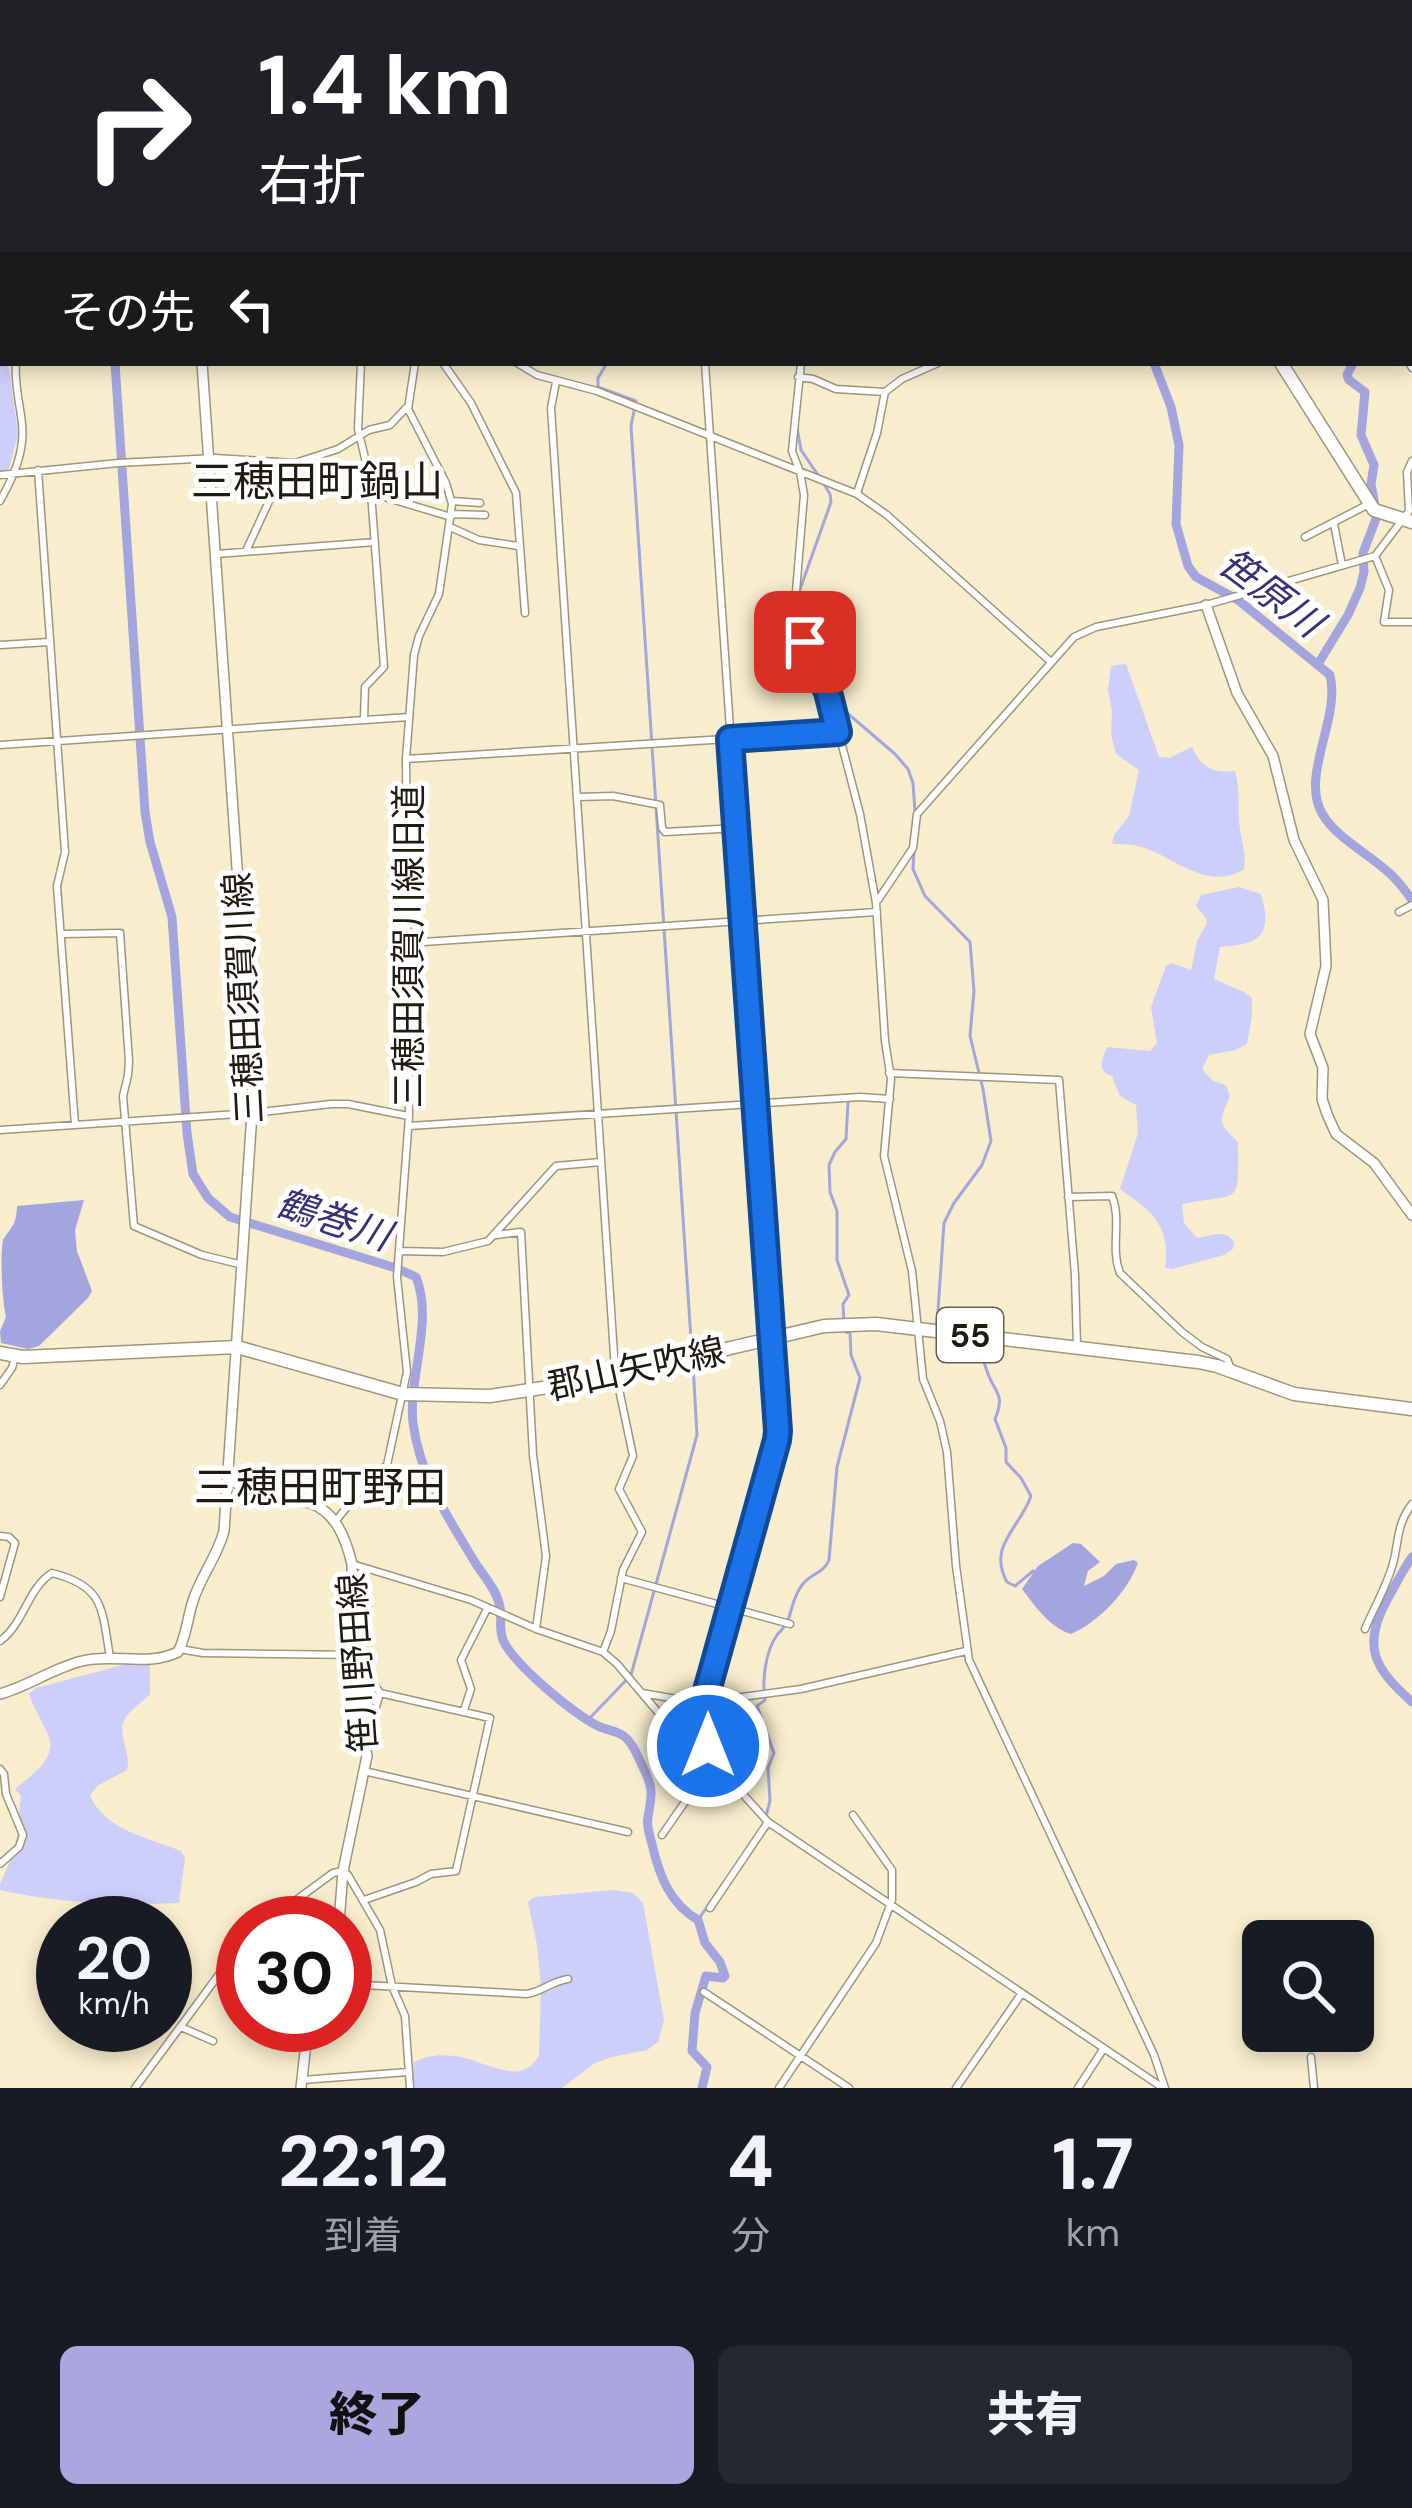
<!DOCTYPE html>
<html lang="ja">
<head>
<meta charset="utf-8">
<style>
	:root { --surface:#171b24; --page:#242831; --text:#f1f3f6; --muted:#9ea1a6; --accent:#aba6dd }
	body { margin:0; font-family:"DM Sans","Noto Sans JP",sans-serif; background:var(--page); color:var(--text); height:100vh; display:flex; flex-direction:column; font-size:45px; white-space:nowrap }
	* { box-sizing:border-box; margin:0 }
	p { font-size:39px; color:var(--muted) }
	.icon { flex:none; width:66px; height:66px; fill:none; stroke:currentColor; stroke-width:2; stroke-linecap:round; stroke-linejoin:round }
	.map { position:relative; height:2088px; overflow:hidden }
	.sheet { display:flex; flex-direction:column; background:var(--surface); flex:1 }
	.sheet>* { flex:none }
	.banner { position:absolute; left:0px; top:0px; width:1413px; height:366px; box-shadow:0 6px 18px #0003; background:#202124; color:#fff; overflow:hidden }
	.fabs { position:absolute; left:1242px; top:1920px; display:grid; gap:24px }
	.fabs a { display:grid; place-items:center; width:132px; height:132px; border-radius:18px; background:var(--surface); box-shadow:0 6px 18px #0003; font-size:60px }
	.speed { position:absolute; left:36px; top:1896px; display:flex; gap:24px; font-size:60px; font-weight:700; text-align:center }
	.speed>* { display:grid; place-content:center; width:156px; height:156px; border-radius:50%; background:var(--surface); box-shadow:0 6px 18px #0003; line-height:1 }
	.speed small { font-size:30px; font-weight:400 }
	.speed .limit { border:18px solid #d22; background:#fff; color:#111 }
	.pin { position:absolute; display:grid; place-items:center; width:102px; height:102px; color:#fff; margin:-51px; border-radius:24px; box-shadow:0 6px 18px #0006 }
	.me { position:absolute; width:132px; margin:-66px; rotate:0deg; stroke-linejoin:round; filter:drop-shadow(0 0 9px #0008) }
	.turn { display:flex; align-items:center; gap:42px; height:252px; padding:0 60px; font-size:54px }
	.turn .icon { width:156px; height:156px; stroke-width:2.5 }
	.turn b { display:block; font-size:84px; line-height:102px }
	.then { display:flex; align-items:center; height:114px; padding:0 60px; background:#0003; gap:24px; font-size:45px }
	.eta { display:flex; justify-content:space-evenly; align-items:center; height:204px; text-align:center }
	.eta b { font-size:72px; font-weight:800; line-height:84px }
	.cta { display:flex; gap:24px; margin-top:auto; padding:24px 60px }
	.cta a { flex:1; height:138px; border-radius:18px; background:var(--accent); color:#111; font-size:48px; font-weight:800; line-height:138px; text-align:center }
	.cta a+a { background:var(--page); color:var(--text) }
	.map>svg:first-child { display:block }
	.green { fill:#cccefb }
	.water { fill:#a3a5df }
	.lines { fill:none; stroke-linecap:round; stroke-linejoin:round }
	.stream { stroke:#a3a5df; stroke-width:3 }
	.river { stroke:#a3a5df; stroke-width:9 }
	.street-casing { stroke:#9f9579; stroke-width:9 }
	.secondary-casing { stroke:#9f9579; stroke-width:12 }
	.primary-casing { stroke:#9f9579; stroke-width:15 }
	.street { stroke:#fff; stroke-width:6 }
	.secondary { stroke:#fff; stroke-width:9 }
	.primary { stroke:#fff; stroke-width:12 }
	.route-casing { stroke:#114b97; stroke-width:30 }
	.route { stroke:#1a73e8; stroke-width:21 }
	.labels { text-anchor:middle; stroke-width:10; stroke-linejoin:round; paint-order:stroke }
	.shield { fill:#fff; stroke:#625f57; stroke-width:3 }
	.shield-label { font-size:33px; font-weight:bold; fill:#1f1b0f }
	.street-label { font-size:36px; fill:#1f1b0f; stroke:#fff }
	.water-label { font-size:39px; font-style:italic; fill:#373277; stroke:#fff }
	.quarter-label { font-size:42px; fill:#1f1b0f; stroke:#fff }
</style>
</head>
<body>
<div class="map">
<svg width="1412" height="2088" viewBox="0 0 1412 2088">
	<rect width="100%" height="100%" fill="#f8eece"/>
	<path class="green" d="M 0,362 L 7,365 L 9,369 L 18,434 L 9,469 L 0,472 Z
		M 1126,664 L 1159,757 L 1169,758 L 1192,747 C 1201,768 1213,773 1235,771 C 1240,788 1238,803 1239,820 C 1240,838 1247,852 1244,869 C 1208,892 1174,857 1142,847 C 1132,844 1122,844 1112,844 L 1114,835 L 1129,816 L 1139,770 L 1116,754 L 1111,735 L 1112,711 L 1108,690 L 1111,666 Z
		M 1239,887 L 1261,894 C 1273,935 1260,945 1220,947 L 1214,979 L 1244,992 L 1252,998 L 1252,1015 L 1247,1044 L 1236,1050 L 1209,1055 L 1202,1069 L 1213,1081 L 1226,1085 L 1230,1096 C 1219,1122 1217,1122 1238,1142 C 1239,1209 1240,1192 1182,1204 L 1184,1223 L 1197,1238 C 1210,1236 1225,1228 1234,1242 L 1233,1249 L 1224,1255 L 1172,1269 L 1165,1268 C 1172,1226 1150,1210 1120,1189 L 1138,1133 L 1136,1105 L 1120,1096 L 1112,1076 C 1096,1071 1102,1059 1107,1047 L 1150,1051 L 1157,1043 L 1151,1007 L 1166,966 L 1171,963 L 1191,970 L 1197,941 L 1207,923 L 1206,918 L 1196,906 L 1201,895 Z
		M 130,1663 L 150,1664 L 150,1694 C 143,1702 131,1709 126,1717 C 115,1733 132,1751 127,1770 L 97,1786 L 90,1796 C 105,1830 149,1838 181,1851 L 185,1858 L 179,1903 C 119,1906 58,1903 0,1890 L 0,1884 L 16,1847 L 21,1796 L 15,1789 C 28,1778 54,1761 50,1741 C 49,1733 33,1707 29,1694 L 36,1688 Z
		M 614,1890 L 633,1893 L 643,1903 L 664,2020 L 658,2042 L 647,2050 L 612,2057 L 595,2063 L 562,2088 L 409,2088 L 413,2063 C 428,2054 444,2054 461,2057 C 486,2062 523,2088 539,2055 L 541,1988 L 537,1945 L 528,1902 L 534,1897 Z"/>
	<path class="water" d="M 84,1200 L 75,1230 L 77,1251 L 92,1291 L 88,1298 L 39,1346 L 28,1349 L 1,1343 L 0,1331 L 6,1317 C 2,1300 0,1257 3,1240 C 13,1224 16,1226 17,1206 Z
		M 1073,1543 L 1081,1544 L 1100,1562 L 1088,1571 L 1084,1586 L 1104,1576 L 1116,1564 L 1134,1560 L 1138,1563 C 1128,1591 1099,1622 1071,1634 C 1050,1628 1035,1606 1022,1589 L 1038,1566 Z"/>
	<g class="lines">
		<path class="stream" d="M 91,0 L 91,3
			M 416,0 L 416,3
			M 607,363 L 598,378 L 598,387 L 636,401 L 631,426 L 692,1355
			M 708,363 L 749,363
			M 797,428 L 801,450 L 820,478
			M 798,595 L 831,502 L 830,494 L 825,486
			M 822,671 L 846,712 L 895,754 L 908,769 L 913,783 L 915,812
			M 914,851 L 913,869 L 925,896 L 970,942 L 974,991 L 970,1036 L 983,1089 L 991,1141 L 982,1165 L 954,1203 L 944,1223 L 937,1325
			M 844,1323 L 843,1304 L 849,1295 L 837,1260 L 837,1211 L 830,1192 L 829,1165 L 835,1152 L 846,1139 L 848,1103
			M 975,1342 C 981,1352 983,1360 987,1371 C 994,1393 1006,1393 995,1419 L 1006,1448 L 1006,1462 L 1021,1478 L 1031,1496 C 1020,1528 987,1546 1007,1582 L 1015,1586 L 1033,1571 L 1038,1573
			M 588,1720 L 631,1675 L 697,1435 L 693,1364
			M 765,1820 L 770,1801 L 768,1768 L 774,1753 L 757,1706 L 765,1700 C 762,1681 765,1652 777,1635 C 781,1630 786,1626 788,1620 C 792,1609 794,1595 802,1585 C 811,1573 823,1574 829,1560 L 837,1467 L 860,1378 L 851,1355 L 850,1333 L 846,1332
			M 698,1920 L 727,1878"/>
		<path class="river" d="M 753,0 L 759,3
			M 1410,33 L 1412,32
			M 1410,51 L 1412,56
			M 1410,190 L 1412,188
			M 115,363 L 145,812 L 150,842 L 172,917 L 187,1133 L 193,1174 L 208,1198 L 230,1217 L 396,1268 L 416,1277 C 434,1321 408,1378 413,1423 C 420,1477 449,1519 476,1564 C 484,1576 496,1590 499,1603 C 503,1615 498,1628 503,1640 C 514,1665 572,1712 596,1725 C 605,1730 614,1730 622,1735 C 632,1741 637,1755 642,1765 C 654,1789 652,1793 648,1817 C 646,1826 650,1836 652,1844 C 659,1875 670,1904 698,1920 L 705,1943 L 720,1962 L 725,1976 L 723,1978 L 706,1976 L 695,2013 L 692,2051 L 707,2067 L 702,2088
			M 1154,363 L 1171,407 L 1179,445 L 1176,524 L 1188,566 L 1196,577 L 1238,600 L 1330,675 C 1341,719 1299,777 1323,815 C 1337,838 1367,853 1387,871 C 1397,879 1405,890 1412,900
			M 1318,664 L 1348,615 L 1360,588 L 1364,572 L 1363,553 L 1377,516 L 1371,484 L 1374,465 L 1361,435 L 1365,392 L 1349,380 L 1347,375 L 1353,363
			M 1412,1557 C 1402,1571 1395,1586 1387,1600 C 1361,1647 1375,1669 1412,1702"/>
		<defs>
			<path id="street" d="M 10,0 L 10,3
				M 338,0 L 338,3
				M 493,0 L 493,3
				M 919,0 L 919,3
				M 548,3 L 549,0
				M 724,3 L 726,0
				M 1350,3 L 1350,0
				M 0,110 L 3,112
				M 1412,356 L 1410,364 L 1412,368
				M 361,363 L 358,429 L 370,479 L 384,667 L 365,687 L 364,719
				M 443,363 L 471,403 L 516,493 L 525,613
				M 517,363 L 537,375 L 597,391 L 857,494 L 887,515 L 1051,662
				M 801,363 L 792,451 L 800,472 L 804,495 L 794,616 L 828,692 L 860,814 L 876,903 L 885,1041 L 891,1079 L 884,1156 L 912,1271 L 923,1379 L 940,1421 L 947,1452 L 956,1566 L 969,1660 L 1154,2055 L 1165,2088
				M 798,377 L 813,379 L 836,389 L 885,392 L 877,433 L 857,493
				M 556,382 L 551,408 L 615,1370 L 633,1456 L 619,1489 L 642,1532 L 623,1570 L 611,1631 L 603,1652
				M 885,392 L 902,379 L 938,363
				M 38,470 L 65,852 L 57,886 L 75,1125
				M 0,475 L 118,463 L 215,458 L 295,463 L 338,449 L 369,430 L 390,425 L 408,406
				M 371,493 L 451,517
				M 0,501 C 13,478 25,452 22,424 C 20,403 14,384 16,363
				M 452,501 L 480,503
				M 451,514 L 485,515
				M 1334,524 L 1342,565
				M 450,527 L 479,540 L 518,546
				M 1305,537 L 1369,504
				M 246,551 L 271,497 L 295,463
				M 217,554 L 375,542
				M 1375,556 L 1389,590 L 1384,622 L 1412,622
				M 0,645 L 49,642
				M 0,745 L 409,717
				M 406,759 L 838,732
				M 577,797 L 613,796 L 660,805 L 662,828 L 665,832 L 737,828
				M 878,900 L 913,848 L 917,814 L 1074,637 L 1096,627 L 1206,605 L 1375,556 L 1409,511 L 1407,472 L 1412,461
				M 1399,912 L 1412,905
				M 63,934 L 120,933 L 129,1061 L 128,1075 L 123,1096 L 134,1226 L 202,1255 L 243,1265
				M 408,943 L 877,912
				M 889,1073 L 1059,1080 L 1075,1275 L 1077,1347
				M 409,1126 L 860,1097 L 890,1099
				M 0,1130 L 253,1113 L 331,1104 L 348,1104 L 408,1116
				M 1068,1197 L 1112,1196 C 1122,1221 1110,1248 1120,1273 L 1182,1332 L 1202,1347 L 1227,1359 L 1231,1369
				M 496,1235 L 521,1232 L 533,1455 L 546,1556 L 536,1629
				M 399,1251 L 443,1252 L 488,1241 L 556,1166 L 601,1162
				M 0,1385 L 12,1368 L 15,1357
				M 335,1522 L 369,1479 L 387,1465 L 407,1372 L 397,1277 L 409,1116 L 406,759 L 414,655 L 419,636 L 439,594 L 452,504 L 446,483 L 408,409 L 415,363
				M 0,1536 L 9,1537 L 15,1543 L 0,1597
				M 352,1564 L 471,1600 L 536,1629 L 603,1652 L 617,1664 L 668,1724 L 712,1760 L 768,1822 L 1163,2088
				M 621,1578 L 790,1624
				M 1365,1629 C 1374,1608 1385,1589 1392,1567 C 1399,1544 1396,1524 1412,1504
				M 0,1641 C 24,1624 27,1589 52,1573 C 104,1586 102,1608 110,1658
				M 180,1649 L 203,1653 L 357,1655 L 380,1693 L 366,1742
				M 642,1693 L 705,1704 L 778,1431 L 705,363
				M 705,1702 L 801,1689 L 966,1651
				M 464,1710 L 471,1689 L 461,1660 L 487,1609
				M 0,1769 L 4,1774 L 6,1794 L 23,1835 L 19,1847 L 0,1864
				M 364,1771 L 628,1832
				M 662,1835 L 712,1763 L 704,1726 L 703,1705
				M 364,1900 L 416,1882 L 431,1874 L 456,1871 L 490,1718 L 380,1693
				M 710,1908 L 768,1822
				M 265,1923 L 333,1873 L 343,1871 L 348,1875 L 380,1930 L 392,1986 L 405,2016 L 410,2088
				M 345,1984 L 526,1994 C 542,1992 552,1981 568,1979
				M 704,1992 L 849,2088
				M 253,2026 L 306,2034
				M 181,2027 L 213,2041
				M 1311,2057 L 1314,2088
				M 302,2080 L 408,2072
				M 135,2088 L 243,1942
				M 779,2088 L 876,1943 L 892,1900 L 892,1870 L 853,1815
				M 956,2088 L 1022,1993
				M 1078,2088 L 1104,2048"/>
			<path id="secondary" d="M 177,0 L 177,3
				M 1206,605 L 1237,693 L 1273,756 L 1294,840 L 1323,900 L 1326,966 L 1310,1034 L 1323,1068 L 1322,1099 L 1327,1114 L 1336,1134 L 1374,1163 L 1412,1215
				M 228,1480 C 243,1485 257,1494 272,1498 C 284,1501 298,1499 310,1503 C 336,1512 346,1539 352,1564 L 352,1686 L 367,1756 L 343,1871 L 339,1923
				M 0,1694 C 29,1686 53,1668 82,1661 C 114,1653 147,1667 178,1652 C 186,1637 187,1621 192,1604 C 199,1578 217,1558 224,1531 L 253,1098 L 202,363
				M 301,2088 L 308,2025"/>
			<path id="primary" d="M 1162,3 L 1162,0
				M 1281,363 L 1374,510 L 1412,522
				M 0,1353 L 23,1357 L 237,1347 L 403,1394 L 490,1396 L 594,1380 L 824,1326 L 876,1324 L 1198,1362 L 1217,1366 L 1294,1394 L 1412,1409"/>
		</defs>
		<use href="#street" class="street-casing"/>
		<use href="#secondary" class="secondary-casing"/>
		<use href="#primary" class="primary-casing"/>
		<use href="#street" class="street"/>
		<use href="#secondary" class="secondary"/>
		<use href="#primary" class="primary"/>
	</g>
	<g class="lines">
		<defs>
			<path id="route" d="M 708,1746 L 703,1705 L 777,1440 L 778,1431 L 730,739 L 838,732 L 828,692 L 805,642"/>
		</defs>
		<use href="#route" class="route-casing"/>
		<use href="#route" class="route"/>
	</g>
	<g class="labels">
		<rect class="shield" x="937" y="1308" width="66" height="54" rx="9"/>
		<g class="shield-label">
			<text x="970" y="1347">55</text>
		</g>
		<g class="street-label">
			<text transform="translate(408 946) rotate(-90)" y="13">三穂田須賀川線旧道</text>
			<text transform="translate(243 998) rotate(-93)" y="13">三穂田須賀川線</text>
			<text transform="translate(636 1368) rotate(-12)" y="13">郡山矢吹線</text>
			<text transform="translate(357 1663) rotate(-94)" y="13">笹川野田線</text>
		</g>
		<g class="water-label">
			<text transform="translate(1271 592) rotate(37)" y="14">笹原川</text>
			<text transform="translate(334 1219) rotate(18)" y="14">鶴巻川</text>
		</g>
		<g class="quarter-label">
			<text x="317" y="496">三穂田町鍋山</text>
			<text x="320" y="1502">三穂田町野田</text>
		</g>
	</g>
</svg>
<div class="fabs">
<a><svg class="icon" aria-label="search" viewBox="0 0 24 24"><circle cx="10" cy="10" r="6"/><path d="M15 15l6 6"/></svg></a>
</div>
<div class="speed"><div>20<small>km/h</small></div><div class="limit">30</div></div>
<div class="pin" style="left:805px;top:642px;background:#d93025"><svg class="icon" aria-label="arrive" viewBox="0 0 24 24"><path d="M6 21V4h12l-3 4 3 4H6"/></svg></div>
<svg class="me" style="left:708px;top:1746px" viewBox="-20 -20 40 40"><circle r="17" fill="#1a73e8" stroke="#fff" stroke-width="3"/><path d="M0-11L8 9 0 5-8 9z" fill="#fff"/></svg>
<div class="banner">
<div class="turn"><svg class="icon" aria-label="right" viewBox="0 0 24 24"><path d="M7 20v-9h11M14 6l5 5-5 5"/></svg><div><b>1.4 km</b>右折</div></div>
<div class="then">その先<svg class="icon" aria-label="left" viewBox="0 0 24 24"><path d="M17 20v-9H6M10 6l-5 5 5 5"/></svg></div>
</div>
</div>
<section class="sheet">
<div class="eta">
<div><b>22:12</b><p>到着</p></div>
<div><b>4</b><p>分</p></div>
<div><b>1.7</b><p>km</p></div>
</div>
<div class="cta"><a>終了</a><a>共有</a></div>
</section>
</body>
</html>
